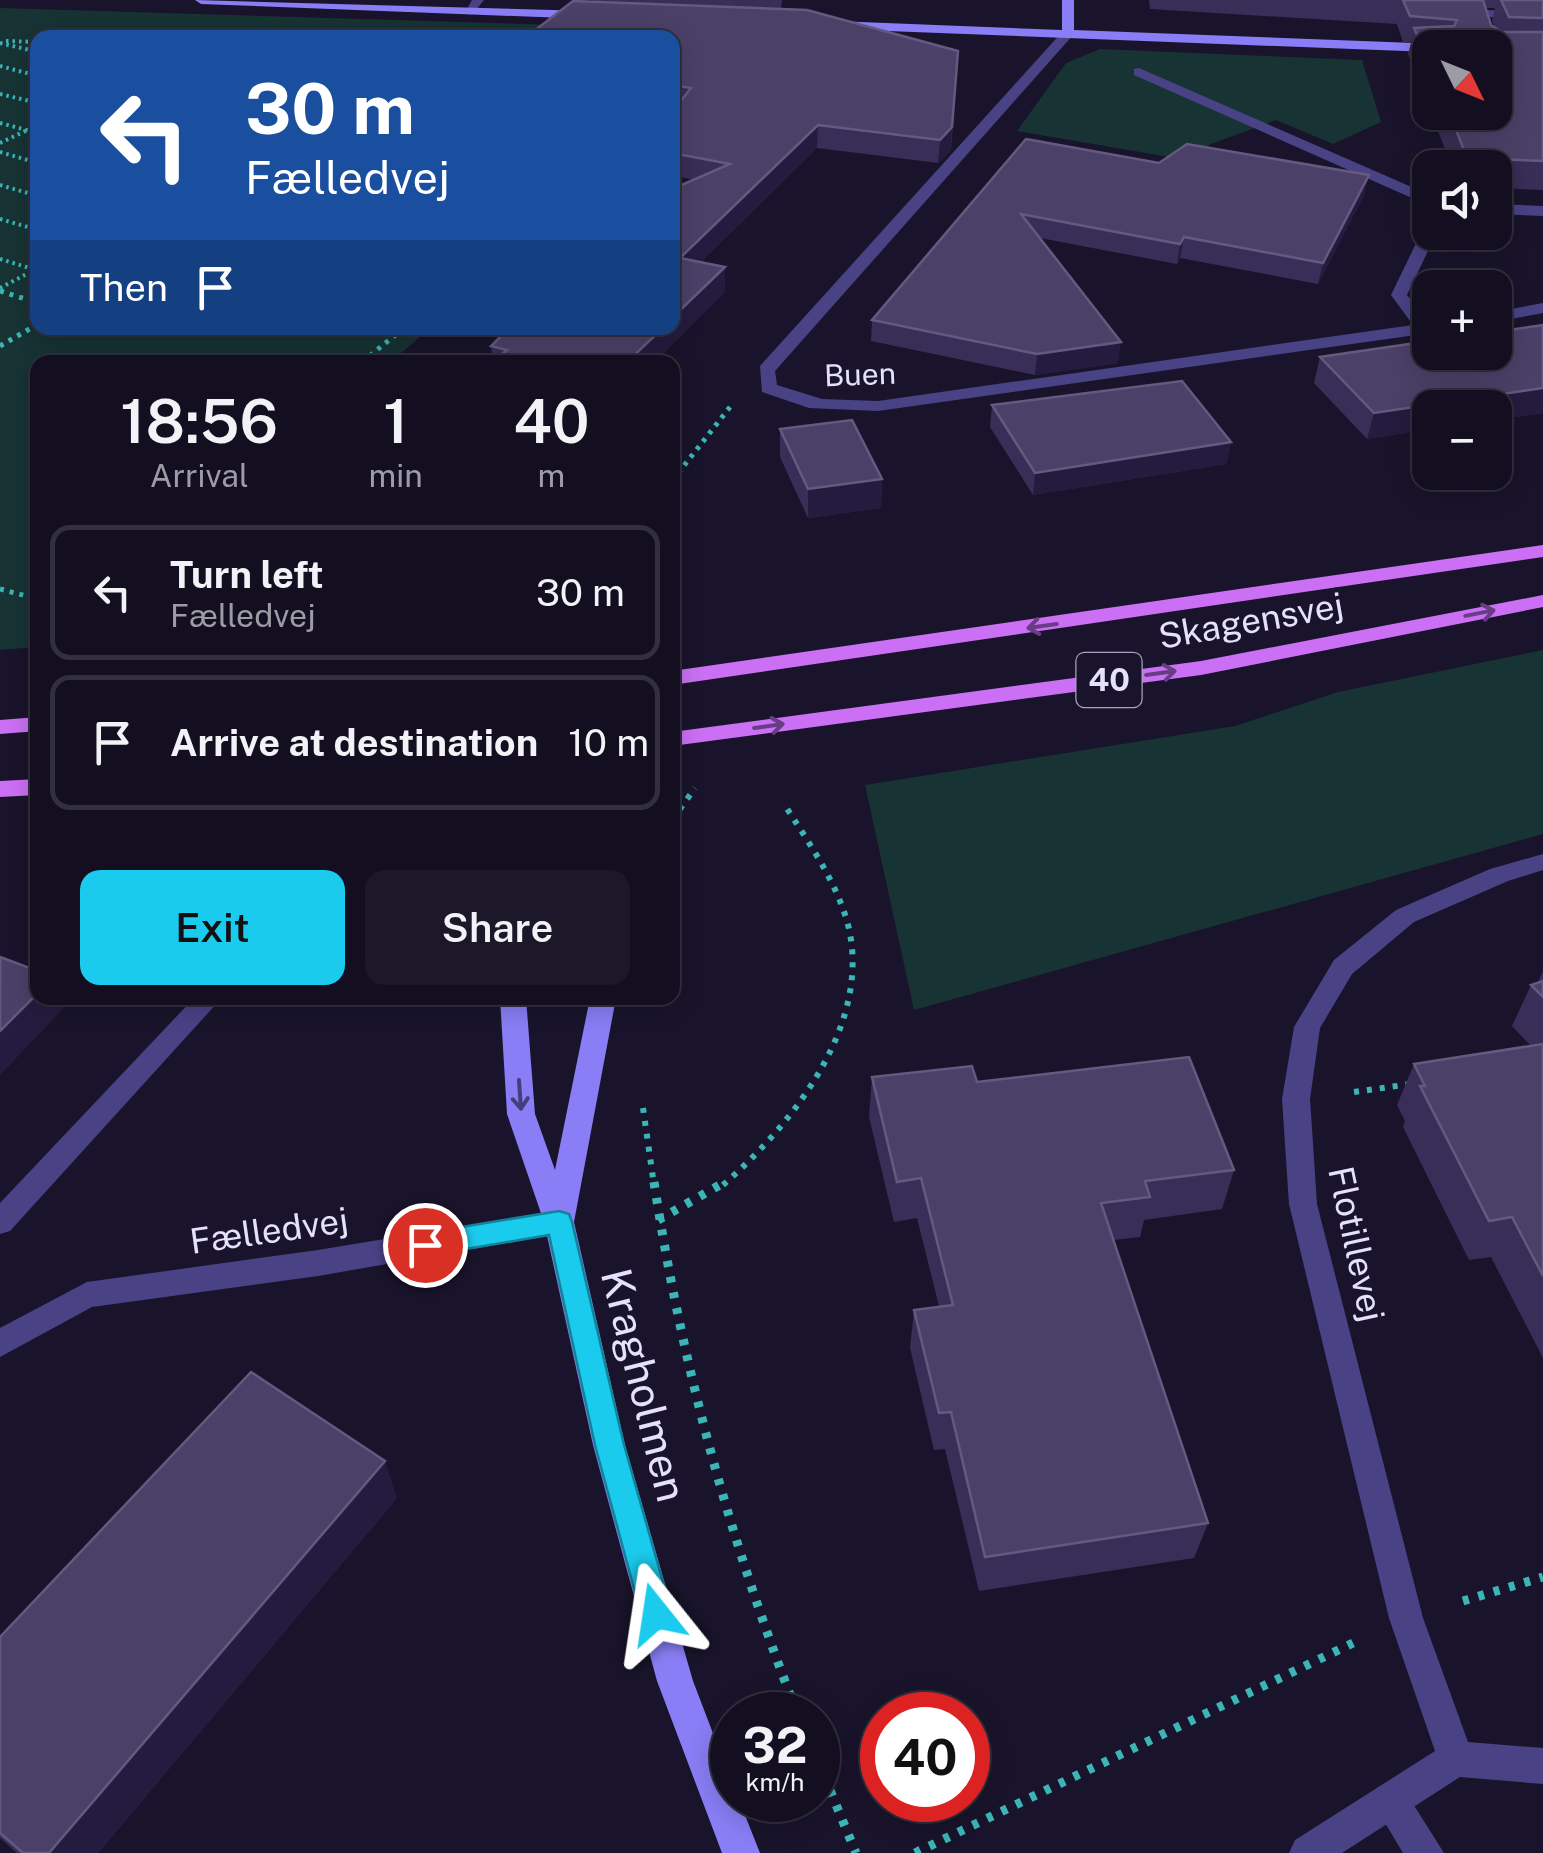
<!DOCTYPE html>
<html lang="en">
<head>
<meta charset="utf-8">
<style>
	:root { --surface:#130f20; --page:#1c1829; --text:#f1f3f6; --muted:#9d9ca5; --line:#322f3e; --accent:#1bcbed }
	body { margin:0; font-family:"Public Sans",sans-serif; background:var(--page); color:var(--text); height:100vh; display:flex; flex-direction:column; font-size:38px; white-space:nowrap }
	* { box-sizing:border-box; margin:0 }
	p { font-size:32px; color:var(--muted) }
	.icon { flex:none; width:55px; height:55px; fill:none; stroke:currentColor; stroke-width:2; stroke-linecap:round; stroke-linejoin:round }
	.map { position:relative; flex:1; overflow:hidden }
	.side { position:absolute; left:30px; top:355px; width:650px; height:650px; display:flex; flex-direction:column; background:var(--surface); border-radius:20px; box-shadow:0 5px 25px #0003,0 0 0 2px var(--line) }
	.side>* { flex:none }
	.top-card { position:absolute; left:30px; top:30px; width:650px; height:305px; border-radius:20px; box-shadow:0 5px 25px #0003,0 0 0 2px var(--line); background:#1a4fa0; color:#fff; overflow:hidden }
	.needle { width:65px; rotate:133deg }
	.fabs { position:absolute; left:1412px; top:30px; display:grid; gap:20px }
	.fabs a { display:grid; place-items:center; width:100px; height:100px; border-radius:20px; background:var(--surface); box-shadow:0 5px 25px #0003,0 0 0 2px var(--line); font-size:50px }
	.speed { position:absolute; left:710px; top:1692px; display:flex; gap:20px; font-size:50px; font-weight:700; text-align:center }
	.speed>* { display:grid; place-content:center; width:130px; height:130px; border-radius:50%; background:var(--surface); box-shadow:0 5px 25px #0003,0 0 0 2px var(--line); line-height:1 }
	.speed small { font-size:25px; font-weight:400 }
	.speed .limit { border:15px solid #d22; background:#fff; color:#111 }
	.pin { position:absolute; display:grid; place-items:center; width:85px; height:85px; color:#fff; margin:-42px; border:5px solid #fff; border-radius:50%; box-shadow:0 2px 10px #0007 }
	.me { position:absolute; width:110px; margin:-55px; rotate:345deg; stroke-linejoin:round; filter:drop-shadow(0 0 8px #0008) }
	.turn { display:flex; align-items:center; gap:35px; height:210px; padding:0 50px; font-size:45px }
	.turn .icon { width:130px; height:130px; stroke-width:2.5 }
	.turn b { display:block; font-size:70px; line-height:85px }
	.then { display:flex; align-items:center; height:95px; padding:0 50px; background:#0003; gap:20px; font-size:38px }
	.eta { display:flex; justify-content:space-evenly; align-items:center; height:170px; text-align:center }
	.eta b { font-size:60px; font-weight:600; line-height:70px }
	.action { display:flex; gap:20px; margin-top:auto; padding:20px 50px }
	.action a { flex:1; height:115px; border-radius:20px; background:var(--accent); color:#111; font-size:40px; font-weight:600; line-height:115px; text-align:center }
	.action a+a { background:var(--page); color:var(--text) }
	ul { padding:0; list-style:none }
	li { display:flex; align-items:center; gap:30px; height:135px; margin:0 20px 15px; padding:0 30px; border:5px solid var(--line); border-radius:20px }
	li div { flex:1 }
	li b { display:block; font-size:38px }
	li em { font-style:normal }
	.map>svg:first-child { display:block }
	.green { fill:#173334 }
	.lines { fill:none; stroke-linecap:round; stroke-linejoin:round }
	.path-far3 { stroke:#3bb5b5; stroke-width:4; stroke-dasharray:2.5 4; stroke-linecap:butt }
	.path-far2 { stroke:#3bb5b5; stroke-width:5; stroke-dasharray:4 6; stroke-linecap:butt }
	.path-far1 { stroke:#3bb5b5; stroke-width:6; stroke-dasharray:5 8; stroke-linecap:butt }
	.path { stroke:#3bb5b5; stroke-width:9; stroke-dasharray:6 10; stroke-linecap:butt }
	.lane { fill:#494386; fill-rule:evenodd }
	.street { fill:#494386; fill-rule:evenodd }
	.secondary { fill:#897ef5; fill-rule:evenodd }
	.primary { fill:#cb70f4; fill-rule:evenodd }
	.wall { fill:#392e57; fill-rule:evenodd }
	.shaded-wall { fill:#241c3e }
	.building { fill:#4b4168; stroke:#645a80; stroke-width:2.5 }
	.oneway { stroke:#693d85 }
	.oneway2 { stroke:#463e7c }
	.route { fill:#1bcbed; stroke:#12849a; stroke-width:2.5 }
	.labels { text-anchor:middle; stroke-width:10; stroke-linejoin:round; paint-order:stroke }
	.far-street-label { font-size:30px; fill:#e5e0fd; stroke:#19142b }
	.shield { fill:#19142b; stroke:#a8a3be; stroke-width:2.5 }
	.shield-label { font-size:32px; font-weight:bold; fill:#e5e0fd }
	.street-label { font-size:35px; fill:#e5e0fd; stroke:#19142b }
	.near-street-label { font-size:42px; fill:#e5e0fd; stroke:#19142b }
</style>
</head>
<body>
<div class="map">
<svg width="1543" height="1853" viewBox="0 0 1543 1853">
	<rect width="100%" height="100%" fill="#19142b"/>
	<path class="green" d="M 0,8 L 560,25 L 543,38 L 38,38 L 38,328 L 431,328 L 390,362 L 38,362 L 37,647 L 0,650 Z
		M 1100,49 L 1362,60 L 1381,122 L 1333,144 L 1276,120 L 1211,144 L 1187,160 L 1017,131 L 1066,63 Z
		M 1543,650 L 1543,834 L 914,1010 L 865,785 L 1235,726 L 1338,692 Z"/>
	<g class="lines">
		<path class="path-far3" d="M 6,41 L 38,42
			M 0,43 L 38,52
			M 0,66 L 38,76
			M 0,94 L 38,103
			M 0,123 L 38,133
			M 0,143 L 38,125
			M 0,152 L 38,163
			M 0,185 L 38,196
			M 0,219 L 38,230
			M 0,259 L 33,269
			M 0,288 L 38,268
			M 0,291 L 6,293"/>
		<path class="path-far2" d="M 0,291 L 38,303
			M 0,346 L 38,324
			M 362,362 L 404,328
			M 672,481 L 730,407
			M 0,589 L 38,599"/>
		<path class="path-far1" d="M 672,820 L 695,788
			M 1354,1092 L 1411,1084
			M 643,1108 L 654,1185
			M 723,1185 C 793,1124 875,1021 847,921 C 835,880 809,843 786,807"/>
		<path class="path" d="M 654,1182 C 682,1366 730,1542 798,1715
			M 658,1220 L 725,1182
			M 1463,1601 L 1543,1577
			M 818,1761 L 856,1853
			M 915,1853 L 1353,1643"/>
		<path class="lane" d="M 1474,10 L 1543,11 L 1543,19 L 1486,17 L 1500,48 L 1495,51 L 1495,48 L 1486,48 Z
			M 1390,1783 L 1403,1788 L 1444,1853 L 1403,1853 L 1372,1801 L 1377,1788 Z"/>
		<path class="street" d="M 472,0 L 484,0 L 472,15 L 466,11 Z
			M 1063,31 L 1074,34 L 775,371 L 777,385 L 822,399 L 878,401 L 1413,325 L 1391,295 L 1422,231 L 1430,226 L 1430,232 L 1437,232 L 1407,295 L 1430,323 L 1430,333 L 878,411 L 809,408 L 762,392 L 760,366 Z
			M 1139,68 L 1430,195 L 1430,206 L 1134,75 L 1134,69 Z
			M 1495,204 L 1543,206 L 1543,216 L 1495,214 Z
			M 1543,303 L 1543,313 L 1495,322 L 1495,312 Z
			M 1543,854 L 1543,870 L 1508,881 L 1414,922 L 1352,974 L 1320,1028 L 1310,1099 L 1317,1204 L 1423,1618 L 1468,1742 L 1543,1748 L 1543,1784 L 1460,1777 L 1342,1853 L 1289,1853 L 1295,1840 L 1435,1751 L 1389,1618 L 1289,1204 L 1282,1099 L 1294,1027 L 1334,960 L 1396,910 L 1490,869 Z
			M 194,998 L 216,998 L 218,1002 L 10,1231 L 0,1234 L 0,1203 Z
			M 559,1210 L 569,1213 L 574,1222 L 569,1231 L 559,1234 L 318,1276 L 92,1307 L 0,1357 L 0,1328 L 87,1282 L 318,1250 Z"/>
		<path class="secondary" d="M 195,0 L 590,11 L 596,15 L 590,19 L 201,4 Z
			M 1062,0 L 1074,0 L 1074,30 L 1441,44 L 1447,48 L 1430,48 L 1430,52 L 835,29 L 829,25 L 835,21 L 1062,30 Z
			M 500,998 L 526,998 L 535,1114 L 555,1170 L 590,998 L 616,998 L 574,1222 L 625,1445 L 693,1681 L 732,1783 L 732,1800 L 739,1800 L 760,1853 L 722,1853 L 657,1681 L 593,1445 L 544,1222 L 507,1114 Z"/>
		<path class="primary" d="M 1543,545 L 1543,557 L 672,685 L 672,671 Z
			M 1543,595 L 1543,607 L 1201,675 L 672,746 L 672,732 L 1201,661 Z
			M 38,717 L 38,731 L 0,734 L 0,720 Z
			M 38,779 L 38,795 L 0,797 L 0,781 Z"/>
	</g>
	<path class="wall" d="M 593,0 L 782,0 L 781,9 L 958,51 L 951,150 L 938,163 L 817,148 L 701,262 L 725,267 L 725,291 L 654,362 L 493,362 L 491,346 L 694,180 L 672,175 L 672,112 L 676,108 L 672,107 L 672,38 L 593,2 Z
		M 1149,0 L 1543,0 L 1543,190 L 1495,188 L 1495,168 L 1452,168 L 1431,112 L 1495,112 L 1430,48 L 1430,111 L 1408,54 L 1411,43 L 1403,42 L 1397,24 L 1150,9 ZM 1486,8 L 1495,8 L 1492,21 L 1495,27 L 1491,25 Z
		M 1026,139 L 1159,163 L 1369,175 L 1364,195 L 1318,284 L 1180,258 L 1177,264 L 1040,238 L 1118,363 L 1035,375 L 871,341 L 872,320 Z
		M 1320,357 L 1543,413 L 1495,420 L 1495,408 L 1430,408 L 1430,429 L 1367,439 L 1314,383 Z
		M 992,405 L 1231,442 L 1226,464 L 1033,495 L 990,427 Z
		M 780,429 L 882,479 L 881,508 L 808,518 L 780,457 Z
		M 1543,971 L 1543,1358 L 1491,1257 L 1469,1260 L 1403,1127 L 1405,1121 L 1397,1105 L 1414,1064 L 1531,1046 L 1512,1026 L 1531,985 L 1538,982 Z
		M 872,1077 L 977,1082 L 1234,1170 L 1222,1209 L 1144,1220 L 1140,1237 L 1113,1240 L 1208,1523 L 1194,1558 L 979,1591 L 945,1449 L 934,1450 L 910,1348 L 914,1310 L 939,1306 L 917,1218 L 894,1222 L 869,1117 Z
		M 397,1498 L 98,1853 L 17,1853 L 0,1838 L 0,1637 Z"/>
	<path class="shaded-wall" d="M 818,125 L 817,148 L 681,282 L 680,258 Z
		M 952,127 L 951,150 L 938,163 L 940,140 Z
		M 1369,175 L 1364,195 L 1318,284 L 1323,263 Z
		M 1184,237 L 1180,258 L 1177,264 L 1180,244 Z
		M 725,267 L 725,291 L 654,362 L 627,362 L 663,328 L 672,328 L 672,318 Z
		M 1121,342 L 1118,363 L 1035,375 L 1037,354 Z
		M 1543,388 L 1543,413 L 1495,420 L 1495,408 L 1430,408 L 1430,429 L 1367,439 L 1374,413 Z
		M 1231,442 L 1226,464 L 1033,495 L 1035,473 Z
		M 882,479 L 881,508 L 808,518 L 808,489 Z
		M 38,993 L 38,998 L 62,998 L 66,1006 L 0,1075 L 0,1031 Z
		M 385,1461 L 397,1498 L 98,1853 L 49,1853 Z"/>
	<path class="building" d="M 1403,0 L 1483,0 L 1491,25 L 1502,32 L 1543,32 L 1543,161 L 1467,158 L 1449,112 L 1495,112 L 1495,48 L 1430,48 L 1430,66 L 1414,28 L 1454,26 L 1457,20 L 1410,16 Z
		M 1501,0 L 1543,0 L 1543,18 L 1509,17 Z
		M 573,1 L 807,10 L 958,51 L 952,127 L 940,140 L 818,125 L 680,258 L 725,267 L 672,318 L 672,189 L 730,164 L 672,153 L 672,112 L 691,88 L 672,85 L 672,38 L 525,38 Z
		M 1026,139 L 1159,163 L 1187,144 L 1369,175 L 1323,263 L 1184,237 L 1180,244 L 1021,214 L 1121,342 L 1037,354 L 872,320 Z
		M 1543,325 L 1543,388 L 1374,413 L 1320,357 L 1430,341 L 1430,352 L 1495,352 L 1495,332 Z
		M 509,328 L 663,328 L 627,362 L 536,362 L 502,354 L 507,350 L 491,346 Z
		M 1182,381 L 1231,442 L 1035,473 L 992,405 Z
		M 852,420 L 882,479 L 808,489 L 780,429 Z
		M 0,957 L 38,971 L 38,993 L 0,1031 Z
		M 1543,981 L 1543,997 L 1531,985 Z
		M 1543,1044 L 1543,1276 L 1512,1217 L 1489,1221 L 1420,1086 L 1425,1086 L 1414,1064 Z
		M 1189,1057 L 1234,1170 L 1145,1181 L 1150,1197 L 1101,1203 L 1208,1523 L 985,1557 L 951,1412 L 939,1413 L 914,1310 L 953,1305 L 921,1178 L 897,1182 L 872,1077 L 972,1066 L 977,1082 Z
		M 251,1372 L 385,1461 L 49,1853 L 23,1853 L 0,1833 L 0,1637 Z"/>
	<defs><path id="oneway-shaft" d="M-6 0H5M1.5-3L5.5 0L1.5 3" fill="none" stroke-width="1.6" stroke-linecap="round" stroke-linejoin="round" transform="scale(2.5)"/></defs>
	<g class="oneway">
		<use href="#oneway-shaft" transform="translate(1480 613) rotate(-11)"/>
		<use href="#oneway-shaft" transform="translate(1042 626) rotate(172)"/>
		<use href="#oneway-shaft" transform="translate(1161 673) rotate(-8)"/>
		<use href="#oneway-shaft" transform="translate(769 726) rotate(-8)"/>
	</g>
	<use class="oneway2" href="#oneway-shaft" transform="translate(520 1095) rotate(86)"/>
	<path class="route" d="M 559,1211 L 569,1214 L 572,1222 L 624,1445 L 672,1614 L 667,1624 L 656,1629 L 645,1624 L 641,1614 L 595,1445 L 549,1235 L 425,1256 L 416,1253 L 412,1245 L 416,1237 L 425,1233 Z"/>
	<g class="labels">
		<g class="far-street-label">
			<text transform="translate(860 375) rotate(-2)" y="10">Buen</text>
		</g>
		<rect class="shield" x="1076.5" y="653" width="65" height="54" rx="8"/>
		<g class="shield-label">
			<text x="1109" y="691">40</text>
		</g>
		<g class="street-label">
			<text transform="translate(1251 621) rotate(-10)" y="12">Skagensvej</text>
			<text transform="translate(269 1231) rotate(-8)" y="12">Fælledvej</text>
			<text transform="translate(1356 1244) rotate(78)" y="12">Flotillevej</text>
		</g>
		<g class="near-street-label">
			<text transform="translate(644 1385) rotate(76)" y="15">Kragholmen</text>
		</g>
	</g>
</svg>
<div class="fabs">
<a><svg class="needle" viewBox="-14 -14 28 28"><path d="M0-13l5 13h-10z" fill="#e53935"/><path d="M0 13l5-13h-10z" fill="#9d9ca5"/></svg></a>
<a><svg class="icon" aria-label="sound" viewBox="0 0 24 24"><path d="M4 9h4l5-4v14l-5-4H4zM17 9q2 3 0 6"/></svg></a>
<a>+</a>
<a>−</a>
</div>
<div class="speed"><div>32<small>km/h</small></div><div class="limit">40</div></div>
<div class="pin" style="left:425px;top:1245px;background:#d93025"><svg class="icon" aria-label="arrive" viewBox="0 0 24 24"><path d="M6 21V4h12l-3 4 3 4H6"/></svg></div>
<svg class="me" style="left:656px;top:1614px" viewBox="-20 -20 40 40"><path d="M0-17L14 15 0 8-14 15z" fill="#1bcbed" stroke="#fff" stroke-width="4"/></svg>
<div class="top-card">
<div class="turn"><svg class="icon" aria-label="left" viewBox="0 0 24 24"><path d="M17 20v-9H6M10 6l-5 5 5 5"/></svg><div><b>30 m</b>Fælledvej</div></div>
<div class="then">Then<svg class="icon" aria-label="arrive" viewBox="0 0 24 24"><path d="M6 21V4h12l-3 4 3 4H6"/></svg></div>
</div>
<section class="side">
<div class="eta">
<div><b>18:56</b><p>Arrival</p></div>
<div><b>1</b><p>min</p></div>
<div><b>40</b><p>m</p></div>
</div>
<ul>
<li><svg class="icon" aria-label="left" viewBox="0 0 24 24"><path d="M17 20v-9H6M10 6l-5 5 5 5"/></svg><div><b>Turn left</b><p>Fælledvej</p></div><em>30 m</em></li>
<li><svg class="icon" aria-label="arrive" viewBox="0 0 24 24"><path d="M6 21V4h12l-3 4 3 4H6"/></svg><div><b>Arrive at destination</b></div><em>10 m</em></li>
</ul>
<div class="action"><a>Exit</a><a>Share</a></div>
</section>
</div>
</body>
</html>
